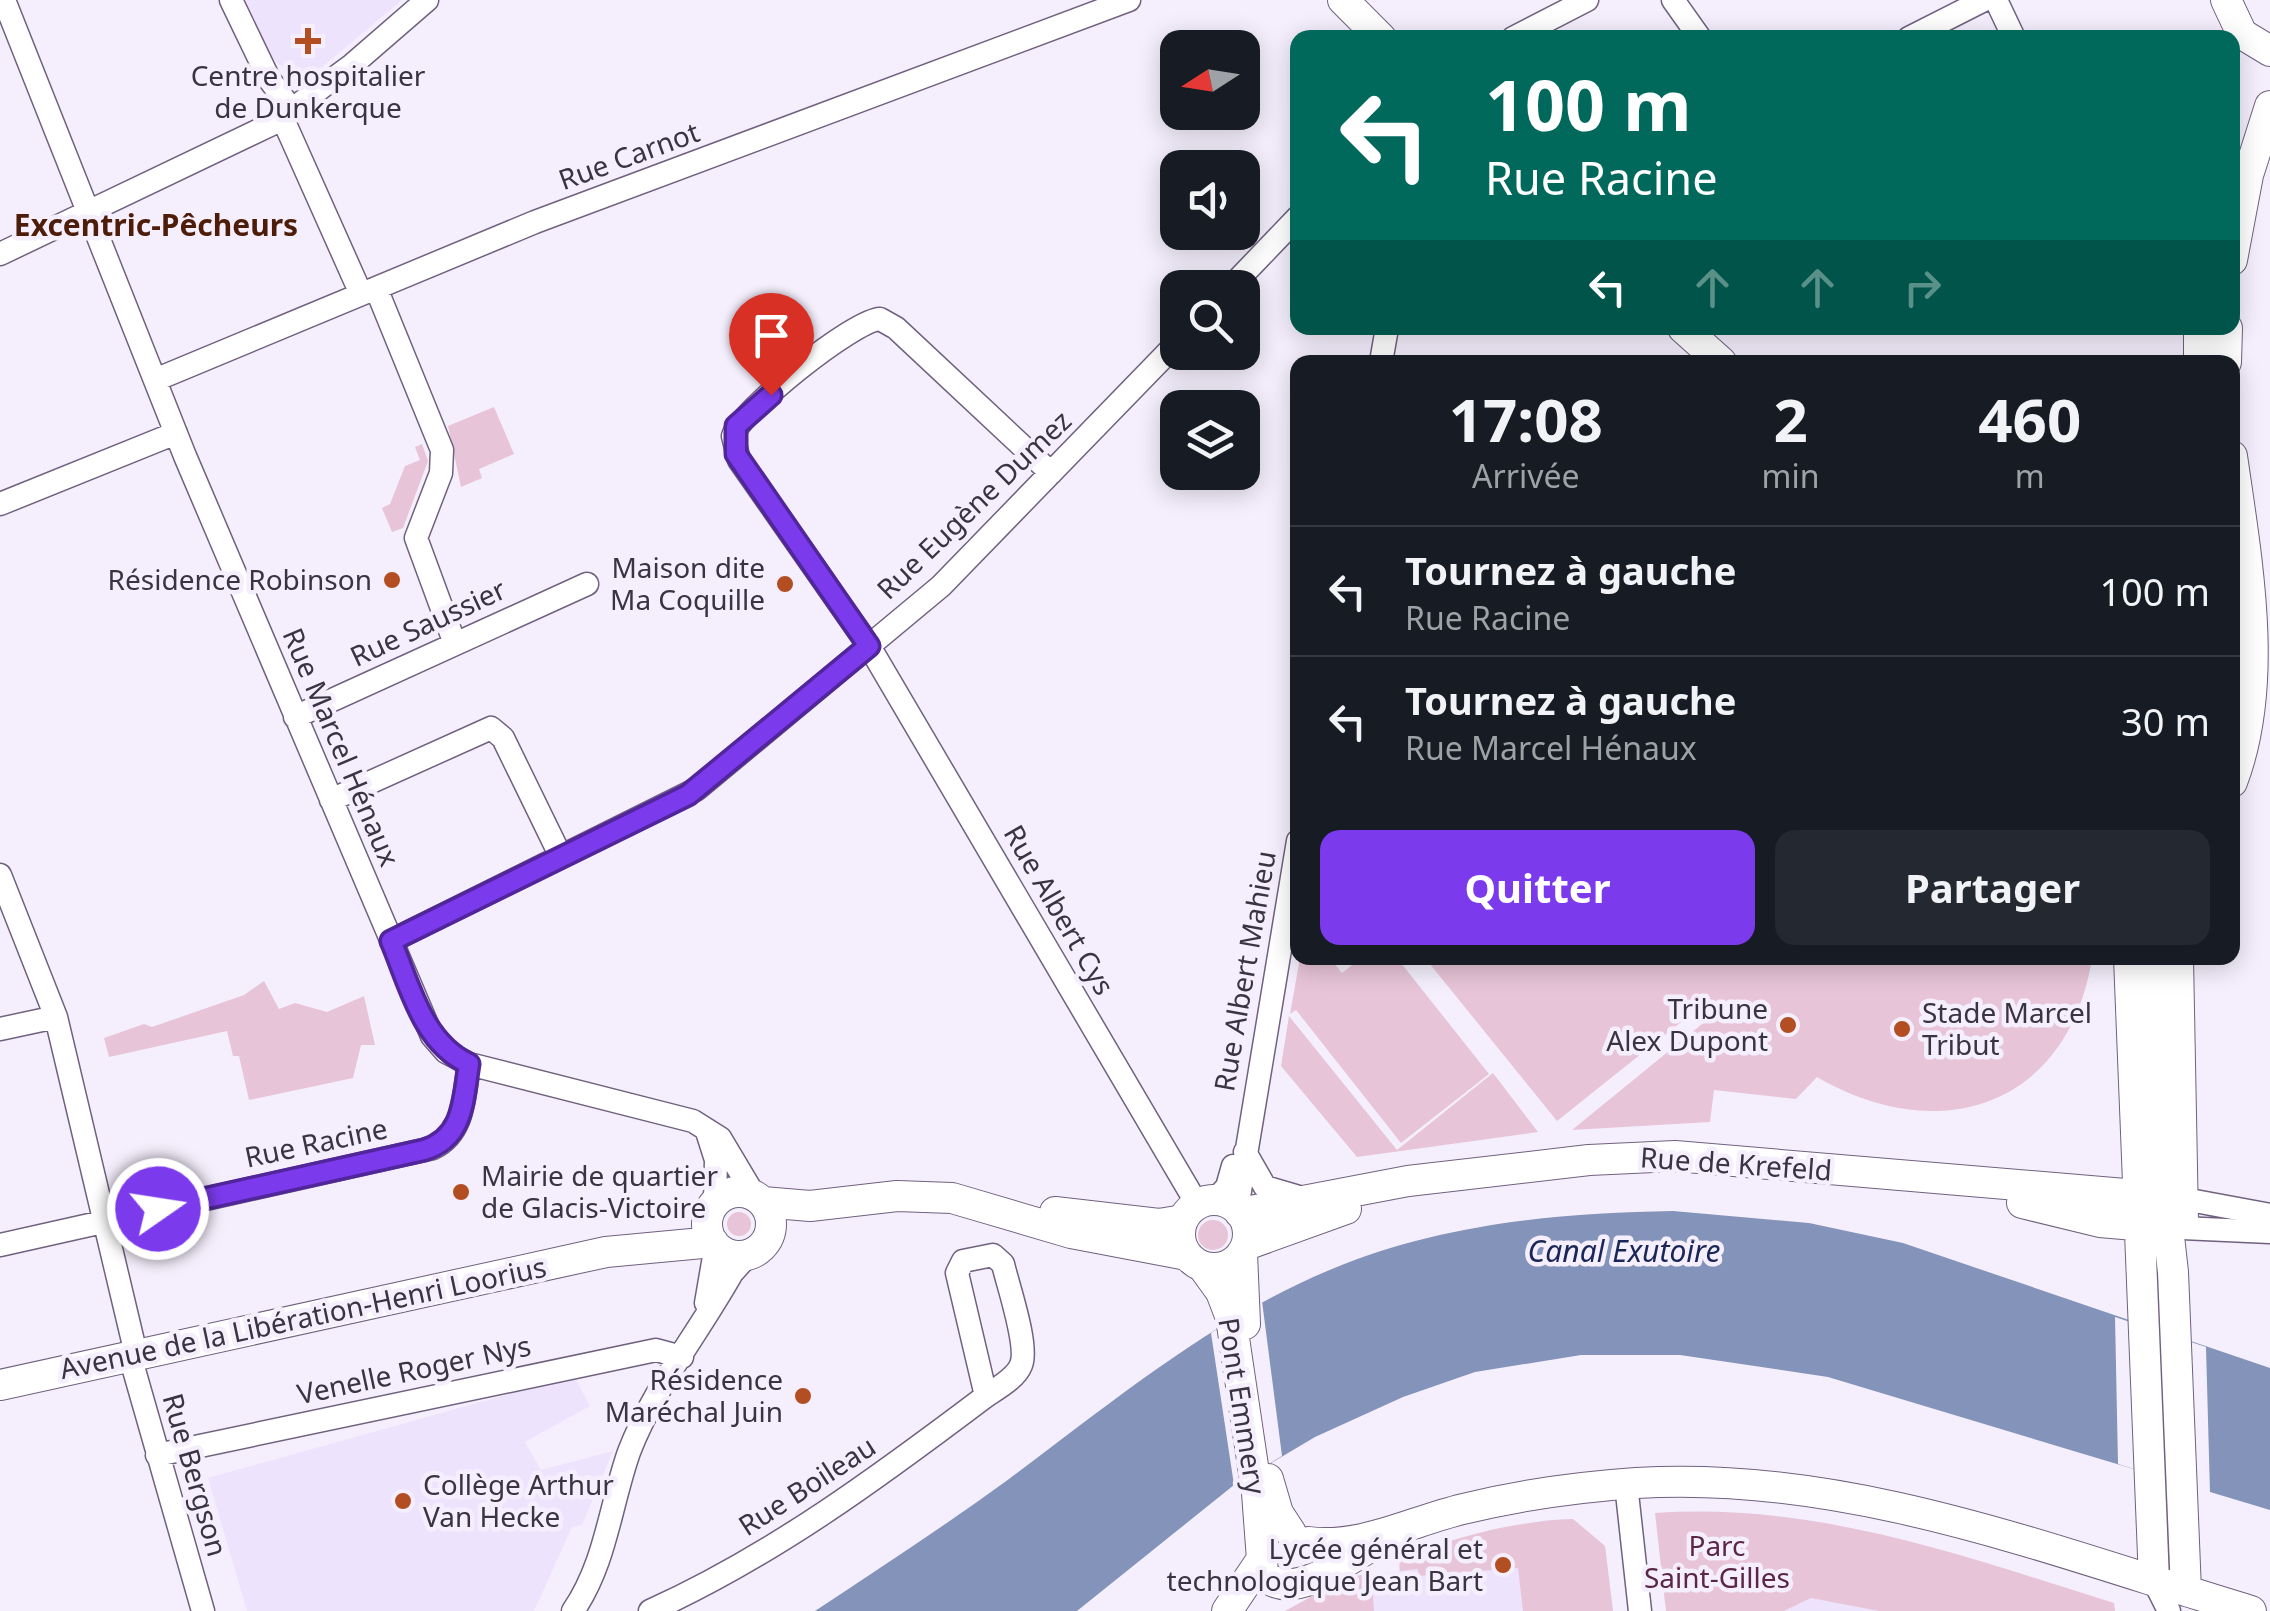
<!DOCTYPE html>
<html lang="fr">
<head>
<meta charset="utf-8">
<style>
	:root { --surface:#171b24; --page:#242831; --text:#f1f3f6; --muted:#9ea1a6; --line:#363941; --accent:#7c3aed }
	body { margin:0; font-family:"Noto Sans",sans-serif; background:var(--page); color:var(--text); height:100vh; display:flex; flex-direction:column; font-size:38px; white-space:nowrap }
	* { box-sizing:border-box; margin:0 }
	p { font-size:32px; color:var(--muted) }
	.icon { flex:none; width:55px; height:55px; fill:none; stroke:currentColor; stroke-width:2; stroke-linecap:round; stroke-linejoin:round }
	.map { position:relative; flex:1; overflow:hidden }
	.details { position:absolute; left:1290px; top:355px; width:950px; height:610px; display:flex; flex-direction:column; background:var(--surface); border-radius:20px; box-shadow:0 5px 25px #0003 }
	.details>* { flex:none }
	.banner { position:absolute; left:1290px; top:30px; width:950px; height:305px; border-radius:20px; box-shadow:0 5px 25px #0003; background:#00695c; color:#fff; overflow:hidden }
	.needle { width:65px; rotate:258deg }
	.buttons { position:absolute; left:1160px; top:30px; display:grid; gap:20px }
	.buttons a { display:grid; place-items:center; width:100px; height:100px; border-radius:20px; background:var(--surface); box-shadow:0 5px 25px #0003; font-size:50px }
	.pin { position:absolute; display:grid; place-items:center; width:85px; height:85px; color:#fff; margin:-102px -42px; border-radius:50% 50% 50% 0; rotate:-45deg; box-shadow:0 0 10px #0007 }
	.pin .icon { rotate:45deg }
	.me { position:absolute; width:110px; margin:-55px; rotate:77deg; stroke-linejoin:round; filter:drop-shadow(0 0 8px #0008) }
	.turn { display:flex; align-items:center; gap:35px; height:210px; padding:0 30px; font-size:45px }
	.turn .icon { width:130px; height:130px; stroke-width:2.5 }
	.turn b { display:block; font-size:70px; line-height:85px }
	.lanes { display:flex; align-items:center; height:95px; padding:0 30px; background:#0003; justify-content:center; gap:50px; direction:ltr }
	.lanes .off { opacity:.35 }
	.eta { display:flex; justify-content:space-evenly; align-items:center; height:170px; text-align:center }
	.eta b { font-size:60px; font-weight:700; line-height:70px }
	.primary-button { display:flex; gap:20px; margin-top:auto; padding:20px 30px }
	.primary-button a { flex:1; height:115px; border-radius:20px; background:var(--accent); color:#fff; font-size:40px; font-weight:700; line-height:115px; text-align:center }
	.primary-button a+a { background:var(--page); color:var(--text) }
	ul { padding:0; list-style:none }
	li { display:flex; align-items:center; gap:30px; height:130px; padding:0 30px; border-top:2px solid var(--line) }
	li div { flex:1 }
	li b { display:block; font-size:38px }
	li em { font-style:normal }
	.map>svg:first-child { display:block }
	.built { fill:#eee3fc }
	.green { fill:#e7c4d7 }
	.water { fill:#8493b9 }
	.pier { fill:#f5effd }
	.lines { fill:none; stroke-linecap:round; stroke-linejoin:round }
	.street-casing { stroke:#70617f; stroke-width:25 }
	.secondary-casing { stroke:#70617f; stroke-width:32 }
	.street { stroke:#fff; stroke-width:22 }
	.secondary { stroke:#fff; stroke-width:30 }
	.route-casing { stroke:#51269a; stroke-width:25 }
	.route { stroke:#7c3aed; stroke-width:18 }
	.poi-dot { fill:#b34d22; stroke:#f5effd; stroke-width:4 }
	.labels { text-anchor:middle; stroke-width:9; stroke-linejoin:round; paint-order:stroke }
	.poi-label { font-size:28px; fill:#3a3341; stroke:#f5effd; text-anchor:end }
	.street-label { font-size:28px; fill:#3a3341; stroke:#f5effd }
	.park-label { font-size:28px; fill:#5b2647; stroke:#f5effd }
	.neighbourhood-label { font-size:30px; font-weight:bold; fill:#4e1d09; stroke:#f5effd }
	.water-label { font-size:30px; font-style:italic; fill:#192656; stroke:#f5effd }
</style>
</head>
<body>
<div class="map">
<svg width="2270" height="1611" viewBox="0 0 2270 1611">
	<rect width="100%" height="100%" fill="#f5effd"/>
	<path class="built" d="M 243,0 L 402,0 L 321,68 L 300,72 L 279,65 L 264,47 Z
		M 574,1376 L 590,1406 L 525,1442 L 541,1470 L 613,1451 L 582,1525 L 572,1527 L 534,1611 L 247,1611 L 208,1478 Z
		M 1573,1519 L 1605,1546 L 1613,1611 L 1285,1611 L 1346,1578 L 1399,1571 L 1399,1559 L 1435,1544 L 1547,1520 Z
		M 1811,1598 L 1875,1609 L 1879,1611 L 1784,1611 Z"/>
	<path class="green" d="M 494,407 L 514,454 L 479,469 L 482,478 L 461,487 L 448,426 Z
		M 422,444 L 428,461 L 403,528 L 392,532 L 382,508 L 390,504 L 405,466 L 420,460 L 415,447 Z
		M 1300,958 L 1330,958 L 1342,973 L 1361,958 L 1397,958 L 1489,1074 L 1401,1143 L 1296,1010 L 1290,1014 Z
		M 1425,958 L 2092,958 C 2069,1105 1941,1149 1817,1077 L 1796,1099 L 1714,1090 L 1710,1122 L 1572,1130 L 1702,1024 L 1715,1018 L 1727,1021 L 1710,999 L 1557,1121 Z
		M 264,981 L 279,1009 L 295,1003 L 327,1012 L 364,996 L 375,1045 L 361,1045 L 353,1078 L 249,1100 L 239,1056 L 233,1056 L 227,1031 L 109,1057 L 104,1038 L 144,1024 L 152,1027 L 244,995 Z
		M 1289,1016 L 1397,1150 L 1493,1073 L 1538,1132 L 1357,1157 L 1281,1066 Z
		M727 1224a12 12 0 1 1 24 0a12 12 0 1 1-24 0Z
		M1198 1235a15 15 0 1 1 30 0a15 15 0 1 1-30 0Z
		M 1655,1513 C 1816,1502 1964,1556 2114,1603 L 2115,1611 L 1879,1611 L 1811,1598 L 1784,1611 L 1666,1611 Z
		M 1573,1519 L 1605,1546 L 1613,1611 L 1523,1611 L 1518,1568 L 1419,1576 L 1418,1569 L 1400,1571 L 1399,1559 C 1454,1537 1514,1521 1573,1519 Z
		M 1366,1574 L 1367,1582 L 1372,1582 L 1374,1611 L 1285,1611 L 1346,1578 Z"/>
	<path class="water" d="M 1673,1211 L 1809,1223 L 1903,1243 L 2270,1368 L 2270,1510 L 1828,1377 L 1680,1355 L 1581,1355 L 1475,1372 L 1403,1397 L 1315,1437 L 1234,1485 L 1077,1611 L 815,1611 C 880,1568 946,1525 1009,1479 C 1111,1403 1213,1318 1332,1269 C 1440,1224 1557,1213 1673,1211 Z"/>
	<path class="pier" d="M 1262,1301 L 1282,1456 L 1234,1485 L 1211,1333 Z
		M 2115,1317 L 2206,1347 L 2210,1493 L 2118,1464 Z"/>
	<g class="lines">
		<defs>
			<path id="street" d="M 4,0 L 185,456 L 432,1036 L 446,1052 L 469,1064 L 693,1121 L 720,1138 L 754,1195
				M 231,0 L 269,79 L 292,110
				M 1673,0 L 1700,38
				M 1996,0 L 2014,38
				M 1513,38 L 1587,0
				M 1909,38 L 1984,0
				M 282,117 L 361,294
				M 0,254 L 272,124 L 352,65 L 427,0
				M 376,288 L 442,450 L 441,473 L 416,538 L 455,644
				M 1230,288 L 1298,217
				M 1381,362 L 1387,328
				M 155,380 L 535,222 L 1129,0
				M 1051,473 L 896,328 L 880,319 C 854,320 740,411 733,436 L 739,460 L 869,646 L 1197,1204
				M 0,504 L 176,433
				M 295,717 L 587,584
				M 331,800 L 491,728 L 503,738 L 561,857
				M 0,875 L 56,1017 L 136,1354
				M 391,941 L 697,789 L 941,586 L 1178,342
				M 0,1029 L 56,1017
				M 708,1135 L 716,1160 L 715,1202
				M 1245,1152 L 1265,1187 L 1299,1197
				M 2184,1199 L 2270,1215
				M 1215,1200 L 1227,1187 L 1233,1166
				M 1237,1209 L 1298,841
				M 2182,1228 L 2270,1232
				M 0,1245 L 433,1148 C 465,1133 464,1094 469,1064
				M 706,1303 L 716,1245
				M 130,1356 L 203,1611
				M 157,1455 L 656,1350 L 682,1357
				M 1626,1484 L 1640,1611
				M 2154,1581 L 2169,1611
				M 573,1611 C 606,1563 610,1506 629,1452 C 653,1389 699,1332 732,1273 L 749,1254
				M 650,1611 C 772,1556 880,1476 986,1396 C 998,1388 1016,1378 1021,1365 C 1029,1346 1008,1286 1003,1264 L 993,1255 L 963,1261 L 957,1273 L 986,1396"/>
			<path id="secondary" d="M 1343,0 L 1381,38
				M 2226,0 L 2242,34 L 2270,51
				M 2232,260 L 2248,175 L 2270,106
				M 1683,328 L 1721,362
				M 2199,328 L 2199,362
				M 2226,362 L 2227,328
				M 2232,456 C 2247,561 2270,683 2232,782
				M 2129,958 L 2154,1581
				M 2154,958 L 2160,1157 L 2173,1272 L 2186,1591
				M 2178,958 L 2183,1220
				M707 1224a32 32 0 1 1 64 0a32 32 0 1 1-64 0Z
				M1180 1234a34 34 0 1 1 68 0a34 34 0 1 1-68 0Z
				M 763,1202 L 810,1206 L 897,1196 L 952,1198 L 1071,1233 L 1187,1255
				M 2022,1203 L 2100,1222 L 2158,1227
				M 1055,1212 L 1159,1224 L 1183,1220
				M 1240,1213 L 1408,1181 L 1589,1160 L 1675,1156 L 2184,1199
				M 1246,1245 L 1346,1209
				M 1242,1253 L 1245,1324
				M 1203,1267 L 1221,1292 L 1231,1318 L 1257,1493 L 1263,1573 C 1288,1604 1344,1563 1371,1546
				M 0,1385 L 606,1252 L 713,1242
				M 1268,1479 L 1278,1513 L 1291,1533
				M 1308,1542 C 1362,1549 1412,1521 1463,1509 C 1520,1495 1578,1487 1636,1483 C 1848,1470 2051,1551 2251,1611
				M 1227,1611 L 1260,1562"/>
		</defs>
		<use href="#street" class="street-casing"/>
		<use href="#secondary" class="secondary-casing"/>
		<use href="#street" class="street"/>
		<use href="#secondary" class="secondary"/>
	</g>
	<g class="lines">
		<defs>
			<path id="route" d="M 158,1209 L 424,1150 C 464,1138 463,1100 469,1064 C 422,1042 410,986 391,941 L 688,795 L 869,646 L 736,454 L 736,426 L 771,395"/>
		</defs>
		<use href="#route" class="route-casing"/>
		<use href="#route" class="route"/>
	</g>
	<g class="poi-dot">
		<path d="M303 26h10v10h10v10h-10v10h-10v-10h-10v-10h10z"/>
		<circle cx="392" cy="580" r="10"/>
		<circle cx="785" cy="584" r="10"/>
		<circle cx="1788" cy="1025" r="10"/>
		<circle cx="1902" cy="1029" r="10"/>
		<circle cx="461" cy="1192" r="10"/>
		<circle cx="803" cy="1396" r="10"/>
		<circle cx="403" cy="1501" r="10"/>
		<circle cx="1503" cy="1565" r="10"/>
	</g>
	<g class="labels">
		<g class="poi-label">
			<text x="308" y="86" text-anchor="middle">Centre hospitalier<tspan x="308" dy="32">de Dunkerque</tspan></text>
			<text x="765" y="578">Maison dite<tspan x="765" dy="32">Ma Coquille</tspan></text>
			<text x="372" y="590">Résidence Robinson</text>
			<text x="1768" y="1019">Tribune<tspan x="1768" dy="32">Alex Dupont</tspan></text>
			<text x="1922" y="1023" text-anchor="start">Stade Marcel<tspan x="1922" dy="32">Tribut</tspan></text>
			<text x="481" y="1186" text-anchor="start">Mairie de quartier<tspan x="481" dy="32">de Glacis-Victoire</tspan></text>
			<text x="783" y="1390">Résidence<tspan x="783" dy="32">Maréchal Juin</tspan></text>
			<text x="423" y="1495" text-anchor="start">Collège Arthur<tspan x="423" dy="32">Van Hecke</tspan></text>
			<text x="1483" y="1559">Lycée général et<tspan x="1483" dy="32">technologique Jean Bart</tspan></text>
		</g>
		<g class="street-label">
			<text transform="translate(629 156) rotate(-20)" y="10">Rue Carnot</text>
			<text transform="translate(974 505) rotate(-44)" y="10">Rue Eugène Dumez</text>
			<text transform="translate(428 623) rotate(-25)" y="10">Rue Saussier</text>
			<text transform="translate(341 747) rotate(67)" y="10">Rue Marcel Hénaux</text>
			<text transform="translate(1059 910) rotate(60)" y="10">Rue Albert Cys</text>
			<text transform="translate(1245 971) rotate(-80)" y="10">Rue Albert Mahieu</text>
			<text transform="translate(316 1143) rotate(-12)" y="10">Rue Racine</text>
			<text transform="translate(1736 1164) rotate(4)" y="10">Rue de Krefeld</text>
			<text transform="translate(303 1318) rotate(-12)" y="10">Avenue de la Libération-Henri Loorius</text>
			<text transform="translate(414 1370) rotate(-12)" y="10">Venelle Roger Nys</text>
			<text transform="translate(1242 1406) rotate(81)" y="10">Pont Emmery</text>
			<text transform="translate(195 1475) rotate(74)" y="10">Rue Bergson</text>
			<text transform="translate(807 1486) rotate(-33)" y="10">Rue Boileau</text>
		</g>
		<g class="park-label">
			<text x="1717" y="1556">Parc<tspan x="1717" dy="32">Saint-Gilles</tspan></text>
		</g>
		<g class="neighbourhood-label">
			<text x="156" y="236">Excentric-Pêcheurs</text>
		</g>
		<g class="water-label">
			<text x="1624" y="1262">Canal Exutoire</text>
		</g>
	</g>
</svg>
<div class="buttons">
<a><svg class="needle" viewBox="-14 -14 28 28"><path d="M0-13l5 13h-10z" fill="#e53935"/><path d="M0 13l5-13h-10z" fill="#9ea1a6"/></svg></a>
<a><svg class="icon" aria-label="sound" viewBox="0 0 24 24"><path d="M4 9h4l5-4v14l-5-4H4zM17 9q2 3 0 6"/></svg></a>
<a><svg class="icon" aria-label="search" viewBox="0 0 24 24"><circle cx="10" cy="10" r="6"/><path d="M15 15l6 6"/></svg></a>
<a><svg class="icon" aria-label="layers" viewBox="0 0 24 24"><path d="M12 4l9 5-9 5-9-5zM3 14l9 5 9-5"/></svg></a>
</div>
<div class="pin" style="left:771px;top:395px;background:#d93025"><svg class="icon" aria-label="arrive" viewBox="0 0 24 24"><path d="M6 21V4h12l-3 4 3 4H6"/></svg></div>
<svg class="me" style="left:158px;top:1209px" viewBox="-20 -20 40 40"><circle r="17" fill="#7c3aed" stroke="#fff" stroke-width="3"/><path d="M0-11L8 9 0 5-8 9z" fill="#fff"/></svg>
<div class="banner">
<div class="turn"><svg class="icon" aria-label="left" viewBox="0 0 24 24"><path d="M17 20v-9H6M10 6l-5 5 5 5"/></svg><div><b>100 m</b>Rue Racine</div></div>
<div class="lanes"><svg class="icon" aria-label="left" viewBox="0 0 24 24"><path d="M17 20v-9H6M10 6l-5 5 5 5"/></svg><svg class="icon off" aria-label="ahead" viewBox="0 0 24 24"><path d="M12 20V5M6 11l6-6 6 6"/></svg><svg class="icon off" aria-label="ahead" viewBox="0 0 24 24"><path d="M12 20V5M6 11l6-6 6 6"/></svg><svg class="icon off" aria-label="right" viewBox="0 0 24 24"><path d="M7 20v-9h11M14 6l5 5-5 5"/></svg></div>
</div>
<section class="details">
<div class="eta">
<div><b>17:08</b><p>Arrivée</p></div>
<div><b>2</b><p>min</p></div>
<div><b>460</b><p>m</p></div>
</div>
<ul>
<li><svg class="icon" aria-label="left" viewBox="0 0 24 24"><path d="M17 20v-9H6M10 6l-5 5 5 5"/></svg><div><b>Tournez à gauche</b><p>Rue Racine</p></div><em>100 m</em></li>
<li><svg class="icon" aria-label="left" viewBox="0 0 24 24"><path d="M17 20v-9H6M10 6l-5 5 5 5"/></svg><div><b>Tournez à gauche</b><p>Rue Marcel Hénaux</p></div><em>30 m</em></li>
</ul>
<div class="primary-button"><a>Quitter</a><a>Partager</a></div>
</section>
</div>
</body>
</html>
